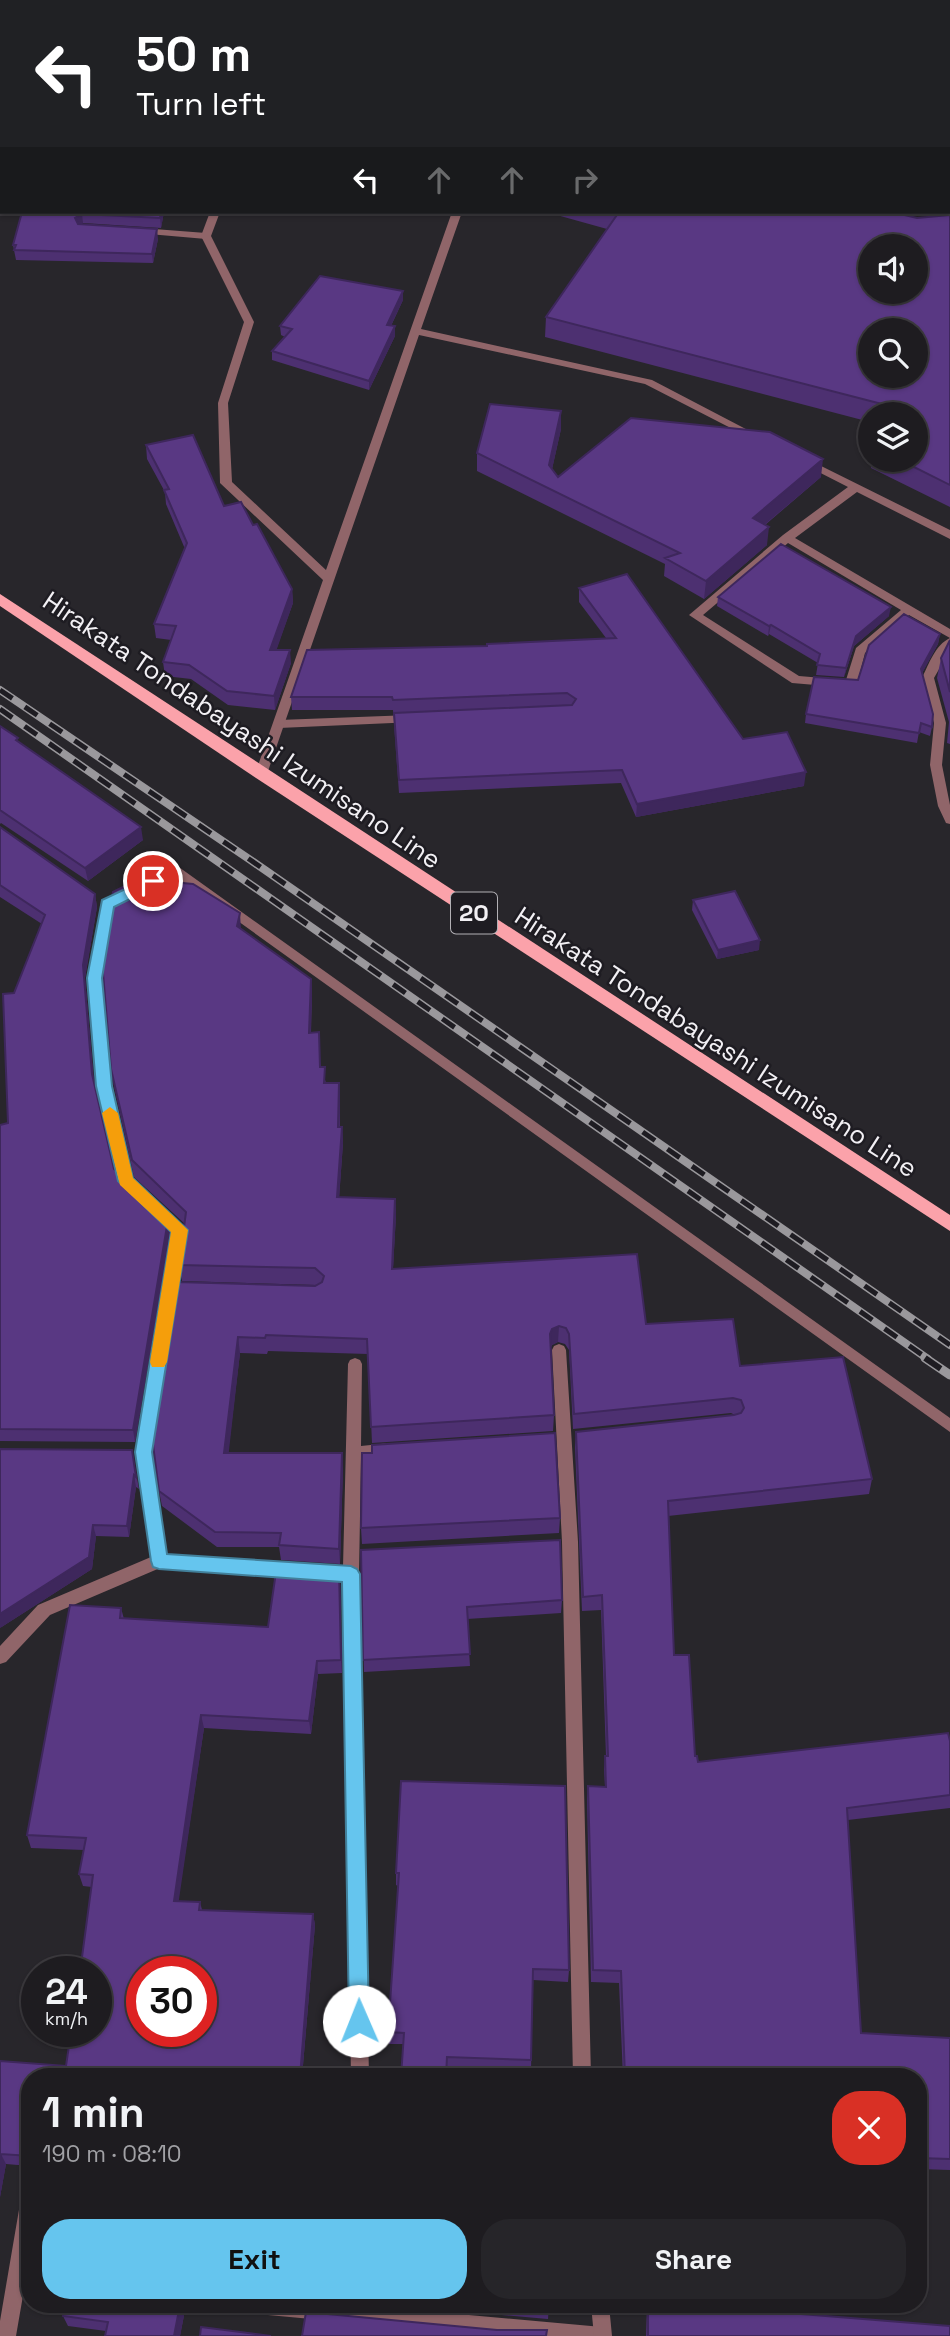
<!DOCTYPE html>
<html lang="en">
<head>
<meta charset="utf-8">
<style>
	:root { --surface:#1e1c20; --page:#262529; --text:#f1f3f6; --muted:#a1a1a5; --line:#3c3a3e; --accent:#65c5ee }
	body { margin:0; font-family:"Space Grotesk",sans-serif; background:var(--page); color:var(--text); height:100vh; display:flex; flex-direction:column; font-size:26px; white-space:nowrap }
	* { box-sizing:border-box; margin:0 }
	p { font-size:23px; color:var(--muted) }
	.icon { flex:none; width:38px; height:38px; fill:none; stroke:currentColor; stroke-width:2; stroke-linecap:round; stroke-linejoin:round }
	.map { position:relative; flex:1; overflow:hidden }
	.drawer { position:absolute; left:21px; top:2068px; width:906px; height:245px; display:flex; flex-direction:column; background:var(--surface); border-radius:28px; box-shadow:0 2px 5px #0004,0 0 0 2px var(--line) }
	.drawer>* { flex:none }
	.hud { position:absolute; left:0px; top:0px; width:950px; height:214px; box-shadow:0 2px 5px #0004,0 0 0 2px var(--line); background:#202124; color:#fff; overflow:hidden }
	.fabs { position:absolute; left:858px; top:234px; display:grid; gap:14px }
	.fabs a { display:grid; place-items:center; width:70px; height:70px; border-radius:50%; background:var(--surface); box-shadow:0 2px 5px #0004,0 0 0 2px var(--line); font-size:35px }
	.speed { position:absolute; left:21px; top:1956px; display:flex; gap:14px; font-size:35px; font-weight:700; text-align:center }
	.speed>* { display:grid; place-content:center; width:91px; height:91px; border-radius:50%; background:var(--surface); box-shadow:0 2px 5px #0004,0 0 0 2px var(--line); line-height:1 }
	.speed small { font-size:18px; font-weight:400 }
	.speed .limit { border:10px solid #d22; background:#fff; color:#111 }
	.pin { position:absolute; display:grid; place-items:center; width:60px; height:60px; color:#fff; margin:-30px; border:4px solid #fff; border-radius:50%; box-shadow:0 2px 7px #0007 }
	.me { position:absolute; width:77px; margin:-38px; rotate:359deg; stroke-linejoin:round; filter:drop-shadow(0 0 5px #0008) }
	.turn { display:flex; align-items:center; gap:24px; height:147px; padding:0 21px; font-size:32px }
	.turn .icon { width:91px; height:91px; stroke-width:2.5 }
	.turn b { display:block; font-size:49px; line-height:60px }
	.lanes { display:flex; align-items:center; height:66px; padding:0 21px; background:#0003; justify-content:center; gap:35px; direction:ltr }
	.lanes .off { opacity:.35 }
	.round { display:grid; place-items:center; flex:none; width:74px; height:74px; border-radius:28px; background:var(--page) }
	.summary { display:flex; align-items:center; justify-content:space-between; height:119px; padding:0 21px }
	h1 { font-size:42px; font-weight:700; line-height:52px }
	.primary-button { display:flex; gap:14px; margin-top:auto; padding:14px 21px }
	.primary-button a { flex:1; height:80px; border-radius:28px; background:var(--accent); color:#111; font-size:28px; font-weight:700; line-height:80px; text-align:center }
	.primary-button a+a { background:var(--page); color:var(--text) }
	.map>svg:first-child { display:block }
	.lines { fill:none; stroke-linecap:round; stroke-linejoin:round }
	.service { fill:#906569; fill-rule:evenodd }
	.minor { fill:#906569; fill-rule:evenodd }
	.primary { fill:#fba2aa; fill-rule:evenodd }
	.rail-far1-casing { stroke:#9a989c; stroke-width:8 }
	.rail-casing { stroke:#9a989c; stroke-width:9 }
	.rail-far1 { stroke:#1e1c22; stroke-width:5; stroke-dasharray:15; stroke-linecap:butt }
	.rail { stroke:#1e1c22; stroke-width:6; stroke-dasharray:19; stroke-linecap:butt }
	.wall { fill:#4d3071 }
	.shaded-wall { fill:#3e275c }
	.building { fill:#593883; stroke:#3e275c; stroke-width:2; fill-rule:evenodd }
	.route { fill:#65c5ee; stroke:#42809b; stroke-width:2 }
	.slow { fill:#f59e0b }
	.labels { text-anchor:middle; stroke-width:5; stroke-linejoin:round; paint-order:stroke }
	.shield { fill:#1e1c22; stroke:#b2b0b5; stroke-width:2 }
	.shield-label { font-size:24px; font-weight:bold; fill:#f2f0f4 }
	.street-label { font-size:26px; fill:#f2f0f4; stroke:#1e1c22 }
</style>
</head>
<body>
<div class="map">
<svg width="950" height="2336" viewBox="0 0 950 2336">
	<rect width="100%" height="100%" fill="#28262b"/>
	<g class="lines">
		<path class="service" d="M 141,228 L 206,233 L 211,236 L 206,239 L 137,233 L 137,229 Z
			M 950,638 L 950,650 L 934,678 L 946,723 L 942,765 L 950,805 L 950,824 L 946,823 L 938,806 L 930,765 L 934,723 L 922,678 C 929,664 935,645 950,638 Z
			M 411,715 L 415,716 L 417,719 L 415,722 L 279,728 L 273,724 L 279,720 Z
			M 248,2305 L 359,2305 L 602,2327 L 609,2329 L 611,2336 L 497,2336 L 257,2314 L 250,2312 Z"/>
		<path class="minor" d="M 529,0 L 539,0 L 529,2 Z
			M 210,212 L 220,212 L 211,236 L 254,322 L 228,403 L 232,482 L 326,570 L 452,212 L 462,212 L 421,329 L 652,380 L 763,438 L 762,440 L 754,440 L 645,384 L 419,335 L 267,774 L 261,778 L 257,777 L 255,774 L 323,580 L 220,483 L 218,403 L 244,322 L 201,236 Z
			M 805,458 L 950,530 L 950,539 L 857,492 L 795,538 L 950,629 L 950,638 L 909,615 L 865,653 L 857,684 L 851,688 L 792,683 L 689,615 L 783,535 L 848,487 L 801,463 L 800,461 ZM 788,543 L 901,610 L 856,648 L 846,680 L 799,676 L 703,615 Z
			M 176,865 L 950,1418 L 950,1432 L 175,876 L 113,907 L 102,978 L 111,1086 L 132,1178 L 187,1230 L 152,1452 L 166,1555 L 294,1563 L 300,1565 L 302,1570 L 300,1575 L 294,1577 L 160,1568 L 50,1615 L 6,1662 L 0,1664 L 0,1646 L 38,1605 L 151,1557 L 136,1452 L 173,1232 L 119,1181 L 97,1086 L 88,978 L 102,901 Z
			M 559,1344 L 564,1346 L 566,1350 L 578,1542 L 591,2077 L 573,2077 L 562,1542 L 552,1350 L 554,1346 Z
			M 355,1358 L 360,1360 L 362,1364 L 361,1446 L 390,1443 L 395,1445 L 398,1450 L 395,1455 L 361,1459 L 359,1574 L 369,2077 L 351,2077 L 343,1580 L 315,1577 L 313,1572 L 315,1567 L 321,1565 L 343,1567 L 348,1364 L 350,1360 Z
			M 30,2189 L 30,2255 L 16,2336 L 0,2336 L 0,2321 L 21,2198 L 23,2191 Z
			M 591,2305 L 609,2305 L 612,2336 L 594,2336 Z"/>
		<path class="primary" d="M 0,594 L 950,1215 L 950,1231 L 256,778 L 0,606 Z"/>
		<defs>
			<path id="rail-far1" d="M 0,690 L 249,859 L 950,1345
				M 0,709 L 928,1359"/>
			<path id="rail" d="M 925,1358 L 950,1375"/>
		</defs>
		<use href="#rail-far1" class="rail-far1-casing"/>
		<use href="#rail" class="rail-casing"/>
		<use href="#rail-far1" class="rail-far1"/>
		<use href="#rail" class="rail"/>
	</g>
	<path class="wall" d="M 22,212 L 164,212 L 161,228 L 83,223 L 81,224 L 158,239 L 153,263 L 16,260 L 13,245 Z
		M 546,212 L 892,212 L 917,218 L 950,215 L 950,507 L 871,468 L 873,460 L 915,460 L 915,415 L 870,415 L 870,422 L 545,337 L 546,317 L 607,229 Z
		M 403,300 L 391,326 L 395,336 L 369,390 L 272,360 L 272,351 L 285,337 L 281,335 L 280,326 Z
		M 561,411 L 561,429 L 552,469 L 558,477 L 821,477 L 765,525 L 767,545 L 704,599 L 664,576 L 665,564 L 477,471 L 477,453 Z
		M 146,445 L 224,506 L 253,525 L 292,589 L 293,603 L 276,650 L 291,663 L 275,710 L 228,705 L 191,679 L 165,676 L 163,662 L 171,640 L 156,638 L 154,624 L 185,549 L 166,504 L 165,492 L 147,459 Z
		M 579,588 L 743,739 L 804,786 L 636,817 L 621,783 L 399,793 L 393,710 L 292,710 L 291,697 L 487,646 L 606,638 L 579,602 Z
		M 718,597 L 889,616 L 854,646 L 844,677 L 816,675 L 818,663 L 769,634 L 768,636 L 717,606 Z
		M 940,634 L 938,644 L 922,673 L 932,727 L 930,736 L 919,732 L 917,743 L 805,723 L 806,714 L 858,680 Z
		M 950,640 L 950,744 L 947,743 L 949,722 L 937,678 L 941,658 Z
		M 0,726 L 19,742 L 143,840 L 88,881 L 1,823 L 0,824 Z
		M 0,827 L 95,894 L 97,907 L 85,978 L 94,1082 L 114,1169 L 170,1233 L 135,1442 L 0,1441 L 0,1125 L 8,1123 L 14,993 L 42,924 L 0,897 Z
		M 693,900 L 759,950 L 717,959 L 692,910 Z
		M 241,929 L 311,979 L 312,995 L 311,1033 L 326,1083 L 339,1083 L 340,1099 L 340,1127 L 342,1127 L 343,1143 L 339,1198 L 395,1199 L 396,1215 L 393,1269 L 646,1324 L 740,1366 L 872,1479 L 869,1494 L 668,1516 L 674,1655 L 695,1756 L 698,1762 L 950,1741 L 950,1808 L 848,1820 L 861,2033 L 950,2038 L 950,2170 L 919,2169 L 919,2077 L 623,2077 L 619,1983 L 591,1982 L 587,1799 L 588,1786 L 605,1787 L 604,1769 L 605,1756 L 606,1756 L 601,1610 L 582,1611 L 575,1447 L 576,1432 L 735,1415 L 731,1413 L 573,1429 L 569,1350 L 565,1344 L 558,1342 L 552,1345 L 551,1347 L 554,1415 L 553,1431 L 372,1443 L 368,1354 L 268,1351 L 267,1354 L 240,1353 L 228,1453 L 343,1468 L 340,1564 L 281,1560 L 279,1547 L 217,1547 L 162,1506 L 159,1491 L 176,1282 L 315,1286 L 317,1285 L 182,1281 L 179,1265 L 185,1224 L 134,1177 L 114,1086 L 111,1069 Z
		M 132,1450 L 139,1489 L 136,1487 L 129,1537 L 96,1536 L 92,1569 L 0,1628 Z
		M 560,1518 L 559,1533 L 362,1544 L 361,1528 Z
		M 361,1550 L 562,1600 L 561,1613 L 467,1619 L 470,1666 L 364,1672 Z
		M 340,1582 L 342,1673 L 318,1674 L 311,1734 L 204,1728 L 178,1901 L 200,1902 L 202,1910 L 313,1914 L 315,1925 L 302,2077 L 30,2077 L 30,2166 L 6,2164 L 0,2197 L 0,2061 L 66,2066 L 92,1887 L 83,1886 L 79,1874 L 84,1850 L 31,1848 L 27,1835 L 121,1608 L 124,1619 L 268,1627 Z
		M 401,1781 L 569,1970 L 568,1982 L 533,1980 L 531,2070 L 447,2068 L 447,2077 L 401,2077 L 403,2044 L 389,2044 L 388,2032 L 398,1886 L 396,1885 L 396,1873 Z
		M 186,2305 L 180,2336 L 105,2336 L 106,2331 L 68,2326 L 63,2316 Z
		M 385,2305 L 549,2305 L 548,2319 Z
		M 647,2305 L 777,2305 L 777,2312 L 950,2336 L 646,2336 Z"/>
	<path class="shaded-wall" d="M 948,129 L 950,129 L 950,149 L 948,149 Z
		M 161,212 L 164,212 L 161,228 L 160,218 Z
		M 82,214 L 83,223 L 76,227 L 75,218 Z
		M 157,229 L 158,239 L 153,263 L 152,254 Z
		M 403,291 L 403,300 L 387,334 L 387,325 Z
		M 395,326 L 395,336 L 369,390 L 369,381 Z
		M 561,411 L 561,429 L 549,483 L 549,465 Z
		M 823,459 L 821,477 L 751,536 L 753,518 Z
		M 769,527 L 767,545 L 704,599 L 706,581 Z
		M 292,589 L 293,603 L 272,663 L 270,650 Z
		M 891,607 L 889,616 L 854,646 L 844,677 L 846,668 L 856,636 Z
		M 771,625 L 769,634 L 768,636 L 769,626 Z
		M 940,634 L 938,644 L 919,679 L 921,669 Z
		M 290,650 L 291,663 L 275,710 L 274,696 Z
		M 806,772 L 804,786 L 636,817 L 637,804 Z
		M 141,827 L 143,840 L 88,881 L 85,868 Z
		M 95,894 L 97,907 L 85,978 L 94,1087 L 92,1074 L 83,965 Z
		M 240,913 L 241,930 L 237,926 Z
		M 760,940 L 759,950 L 717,959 L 718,950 Z
		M 311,979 L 312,995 L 310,1050 L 309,1033 Z
		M 339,1083 L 340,1099 L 339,1143 L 338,1127 Z
		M 342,1127 L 343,1143 L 338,1214 L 337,1197 Z
		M 395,1199 L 396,1215 L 392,1285 L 392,1269 Z
		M 168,1220 L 170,1233 L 135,1442 L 133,1430 Z
		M 559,1326 L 558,1342 L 552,1345 L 549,1350 L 550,1334 L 552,1329 Z
		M 238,1337 L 240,1353 L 227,1468 L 224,1453 Z
		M 342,1453 L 343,1468 L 340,1564 L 339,1549 Z
		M 134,1475 L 136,1487 L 129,1537 L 127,1526 Z
		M 93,1525 L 96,1536 L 92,1569 L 0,1628 L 0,1614 Z
		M 339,1569 L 340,1582 L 342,1673 L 341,1660 Z
		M 317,1661 L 318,1674 L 311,1734 L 309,1721 Z
		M 201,1715 L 204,1728 L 177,1913 L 174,1901 Z
		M 313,1914 L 315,1925 L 302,2077 L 300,2077 Z
		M 1,2154 L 6,2164 L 0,2197 L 0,2159 Z
		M 180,2305 L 186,2305 L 180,2336 L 174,2336 Z"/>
	<path class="building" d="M 554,0 L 950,0 L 950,129 L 948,129 L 948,2 L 554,2 Z
		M 22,212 L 161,212 L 160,218 L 82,214 L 75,218 L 78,224 L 157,229 L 152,254 L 14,250 L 16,245 L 13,245 Z
		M 619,212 L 892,212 L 917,218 L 950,215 L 950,485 L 900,460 L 915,460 L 915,415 L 880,415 L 882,404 L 546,317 ZM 870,247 L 915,247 L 915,292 L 870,292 ZM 870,331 L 915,331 L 915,376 L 870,376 Z
		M 320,276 L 403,291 L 387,325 L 395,326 L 369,381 L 272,351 L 292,329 L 280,326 Z
		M 490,404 L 561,411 L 549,465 L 558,477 L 631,418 L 770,432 L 823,459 L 753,518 L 769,527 L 706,581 L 665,558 L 680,553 L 477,453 Z
		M 193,435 L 224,506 L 241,502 L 253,525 L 257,524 L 292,589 L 270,650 L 290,650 L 274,696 L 227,691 L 189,665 L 163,662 L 176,626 L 154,624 L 187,543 L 164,490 L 169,489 L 146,445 Z
		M 781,544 L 891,607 L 856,636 L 846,668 L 817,665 L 820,654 L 771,625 L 769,626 L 718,597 Z
		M 627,574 L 743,739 L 787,732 L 806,772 L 637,804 L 622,770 L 399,780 L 394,713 L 572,705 L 576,699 L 567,693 L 393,700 L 392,697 L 291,697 L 307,650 L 487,646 L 487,644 L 616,638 L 579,588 Z
		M 904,614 L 940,634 L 921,669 L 933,714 L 932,727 L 921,723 L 919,733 L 806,714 L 814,677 L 858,680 L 869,645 Z
		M 950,640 L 950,692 L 941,658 Z
		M 0,726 L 18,738 L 16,740 L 141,827 L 85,868 L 0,810 Z
		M 0,827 L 95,894 L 83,965 L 92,1074 L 114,1169 L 168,1220 L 133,1430 L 0,1429 L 0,1125 L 8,1123 L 3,994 L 14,993 L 45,915 L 0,885 Z
		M 139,879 L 193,884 L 240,913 L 237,926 L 311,979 L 309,1033 L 319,1032 L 320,1067 L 325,1067 L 324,1083 L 339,1083 L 338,1127 L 342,1127 L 337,1197 L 395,1199 L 392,1269 L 637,1254 L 646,1324 L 733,1319 L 740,1366 L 843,1357 L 872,1479 L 668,1501 L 674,1655 L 689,1655 L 695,1756 L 697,1756 L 698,1762 L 948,1733 L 950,1741 L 950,1795 L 847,1808 L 861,2033 L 950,2038 L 950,2159 L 919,2158 L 919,2077 L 625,2077 L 621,1971 L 593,1970 L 588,1786 L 606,1787 L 605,1756 L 608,1756 L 602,1595 L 583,1597 L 576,1432 L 734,1415 L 741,1413 L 744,1408 L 741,1400 L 733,1398 L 574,1414 L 569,1334 L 566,1328 L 559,1326 L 552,1329 L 550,1334 L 554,1415 L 371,1427 L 367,1339 L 266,1335 L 265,1338 L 238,1337 L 224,1453 L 342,1453 L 339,1549 L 279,1545 L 281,1533 L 215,1532 L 159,1491 L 152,1437 L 176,1282 L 315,1286 L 322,1282 L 324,1276 L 315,1268 L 179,1265 L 186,1212 L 132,1160 L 111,1069 L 102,961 L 113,892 Z
		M 735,891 L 760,940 L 718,950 L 693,900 Z
		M 555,1433 L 560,1518 L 361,1528 L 362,1453 L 372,1453 L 372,1445 Z
		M 0,1449 L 132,1450 L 136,1477 L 134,1475 L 127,1526 L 93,1525 L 89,1557 L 0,1614 Z
		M 560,1540 L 562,1600 L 467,1607 L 470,1654 L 363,1660 L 361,1550 Z
		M 277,1565 L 339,1569 L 341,1660 L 317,1661 L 309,1721 L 201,1715 L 174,1901 L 200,1902 L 199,1910 L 313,1914 L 300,2077 L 30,2077 L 30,2156 L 1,2154 L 0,2159 L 0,2061 L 66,2066 L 71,2032 L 96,2032 L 96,1972 L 80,1972 L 93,1875 L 79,1874 L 86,1838 L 27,1835 L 70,1605 L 121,1608 L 120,1618 L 268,1627 ZM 142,1972 L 201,1972 L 201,2032 L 142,2032 Z
		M 401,1781 L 565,1786 L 569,1970 L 533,1969 L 531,2060 L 447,2057 L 446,2077 L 401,2077 L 404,2033 L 388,2032 L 399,1873 L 396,1873 Z
		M 65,2305 L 180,2305 L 174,2336 L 105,2336 L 108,2322 L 63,2316 Z
		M 485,2305 L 549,2305 L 548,2311 Z
		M 648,2305 L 777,2305 L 777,2312 L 950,2326 L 950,2336 L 648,2336 Z
		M 306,2312 L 497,2330 L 547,2330 L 546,2336 L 302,2336 Z
		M 201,2327 L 271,2336 L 200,2336 Z"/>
	<path class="route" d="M 153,876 L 158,877 L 160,881 L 158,885 L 114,907 L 102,978 L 112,1086 L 133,1178 L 188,1230 L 152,1452 L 167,1554 L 351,1566 L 357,1569 L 360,1574 L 369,2021 L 366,2028 L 359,2031 L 352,2028 L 349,2021 L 342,1582 L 159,1569 L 153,1567 L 151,1561 L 135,1452 L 171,1232 L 118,1181 L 96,1086 L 87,978 L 102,900 Z"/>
	<path class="slow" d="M 110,1107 L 118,1113 L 133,1178 L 188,1230 L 167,1362 L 164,1367 L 152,1367 L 150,1362 L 171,1232 L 120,1185 L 102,1113 Z"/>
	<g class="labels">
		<rect class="shield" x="451" y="892.5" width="46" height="41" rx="5"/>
		<g class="shield-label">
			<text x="474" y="921">20</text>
		</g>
		<g class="street-label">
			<text transform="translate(242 730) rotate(34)" y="9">Hirakata Tondabayashi Izumisano Line</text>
			<text transform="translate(716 1042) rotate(33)" y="9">Hirakata Tondabayashi Izumisano Line</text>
		</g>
	</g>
</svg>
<div class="fabs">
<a><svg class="icon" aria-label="sound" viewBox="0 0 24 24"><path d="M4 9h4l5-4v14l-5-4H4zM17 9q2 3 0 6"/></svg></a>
<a><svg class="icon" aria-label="search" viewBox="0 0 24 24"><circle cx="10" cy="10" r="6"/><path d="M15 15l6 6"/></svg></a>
<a><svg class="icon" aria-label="layers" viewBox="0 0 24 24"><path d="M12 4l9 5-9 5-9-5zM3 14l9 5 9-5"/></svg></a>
</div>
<div class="speed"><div>24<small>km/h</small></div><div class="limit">30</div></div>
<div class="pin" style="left:153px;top:881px;background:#d93025"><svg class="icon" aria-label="arrive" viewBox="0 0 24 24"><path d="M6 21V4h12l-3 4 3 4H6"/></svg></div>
<svg class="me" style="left:359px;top:2021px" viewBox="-20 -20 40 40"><circle r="19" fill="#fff"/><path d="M0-13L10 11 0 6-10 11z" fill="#65c5ee"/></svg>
<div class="hud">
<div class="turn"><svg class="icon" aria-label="left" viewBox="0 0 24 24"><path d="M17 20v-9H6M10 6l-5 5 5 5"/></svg><div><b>50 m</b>Turn left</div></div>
<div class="lanes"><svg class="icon" aria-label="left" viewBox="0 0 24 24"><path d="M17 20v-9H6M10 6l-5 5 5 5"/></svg><svg class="icon off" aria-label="ahead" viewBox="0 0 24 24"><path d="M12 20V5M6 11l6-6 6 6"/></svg><svg class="icon off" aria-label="ahead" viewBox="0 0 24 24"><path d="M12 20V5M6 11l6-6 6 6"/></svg><svg class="icon off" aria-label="right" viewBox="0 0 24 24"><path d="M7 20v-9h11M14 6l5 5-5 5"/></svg></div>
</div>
<section class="drawer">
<div class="summary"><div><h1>1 min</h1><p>190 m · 08:10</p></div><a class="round" style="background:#d93025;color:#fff"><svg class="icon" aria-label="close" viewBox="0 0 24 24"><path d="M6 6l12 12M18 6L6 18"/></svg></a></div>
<div class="primary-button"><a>Exit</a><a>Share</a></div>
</section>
</div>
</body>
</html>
